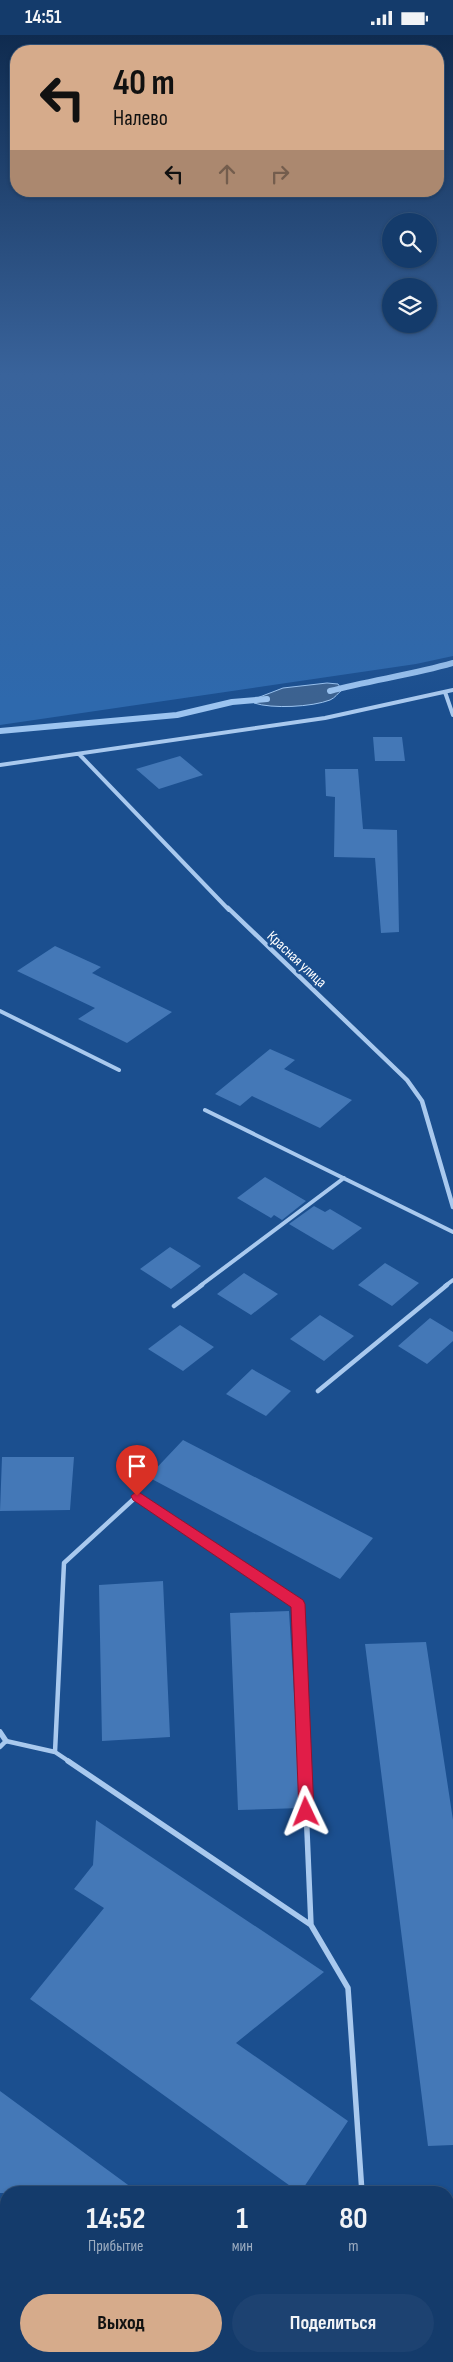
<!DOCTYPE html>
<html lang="ru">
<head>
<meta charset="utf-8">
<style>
	:root { --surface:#143b6b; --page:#1d4271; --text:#f1f3f6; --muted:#9dadc1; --line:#33557e; --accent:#d6ab8b }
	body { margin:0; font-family:"Sofia Sans Condensed",sans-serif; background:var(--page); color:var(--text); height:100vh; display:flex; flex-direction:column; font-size:19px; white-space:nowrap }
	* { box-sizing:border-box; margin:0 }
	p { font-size:16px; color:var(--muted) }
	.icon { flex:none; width:28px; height:28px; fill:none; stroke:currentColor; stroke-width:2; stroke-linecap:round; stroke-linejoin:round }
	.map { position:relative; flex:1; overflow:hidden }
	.panel { position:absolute; left:0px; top:2151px; width:454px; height:176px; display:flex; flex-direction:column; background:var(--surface); border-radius:20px 20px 0 0; box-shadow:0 1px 4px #0004,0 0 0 1px var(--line) }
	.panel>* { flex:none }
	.hud { position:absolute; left:10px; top:10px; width:434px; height:152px; border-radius:20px; box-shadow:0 1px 4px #0004,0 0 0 1px var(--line); background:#d6ab8b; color:#111; overflow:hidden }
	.buttons { position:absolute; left:382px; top:178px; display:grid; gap:10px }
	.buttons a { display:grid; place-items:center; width:55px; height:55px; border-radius:50%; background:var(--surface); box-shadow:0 1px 4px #0004,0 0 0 1px var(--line); font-size:25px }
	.pin { position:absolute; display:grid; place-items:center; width:42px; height:42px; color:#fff; margin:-51px -21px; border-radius:50% 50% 50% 0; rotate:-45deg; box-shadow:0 0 5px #0007 }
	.pin .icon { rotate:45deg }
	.me { position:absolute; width:55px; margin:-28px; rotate:358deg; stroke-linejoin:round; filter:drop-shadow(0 0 4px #0008) }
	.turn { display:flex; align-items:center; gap:18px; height:105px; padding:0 20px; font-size:22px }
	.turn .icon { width:65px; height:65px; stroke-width:2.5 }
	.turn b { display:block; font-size:35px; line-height:42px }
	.lanes { display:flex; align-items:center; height:48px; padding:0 20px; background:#0003; justify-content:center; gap:25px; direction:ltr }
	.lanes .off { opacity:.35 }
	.eta { display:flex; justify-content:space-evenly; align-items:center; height:85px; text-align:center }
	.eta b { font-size:30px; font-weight:700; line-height:35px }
	.button { display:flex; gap:10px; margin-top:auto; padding:10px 20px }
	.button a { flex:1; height:58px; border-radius:30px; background:var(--accent); color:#111; font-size:20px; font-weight:700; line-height:58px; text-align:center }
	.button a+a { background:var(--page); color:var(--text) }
	.status { display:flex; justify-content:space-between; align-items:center; height:35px; padding:0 25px; background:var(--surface); direction:ltr }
	.status svg { height:14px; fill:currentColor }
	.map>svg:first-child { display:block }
	.green { fill:#2e69ad }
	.water { fill:#3c6290; stroke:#9cc4f0 }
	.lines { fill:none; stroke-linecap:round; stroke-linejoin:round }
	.stream { stroke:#9cc4f0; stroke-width:6 }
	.building { fill:#4478b7 }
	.service-far2 { stroke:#a9c9ee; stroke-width:4 }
	.service-far1 { stroke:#a9c9ee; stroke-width:4.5 }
	.service { stroke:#a9c9ee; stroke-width:5.5 }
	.minor-far2 { stroke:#a9c9ee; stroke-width:4 }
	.minor-far1 { stroke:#a9c9ee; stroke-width:4.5 }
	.minor { stroke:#a9c9ee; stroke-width:5.5 }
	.route { fill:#e11d48; stroke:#92132f }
	.labels { text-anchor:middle; stroke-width:5; stroke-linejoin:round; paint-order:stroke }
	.street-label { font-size:15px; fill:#fff; stroke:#1b4f8f }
</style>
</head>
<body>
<div class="status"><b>14:51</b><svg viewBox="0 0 49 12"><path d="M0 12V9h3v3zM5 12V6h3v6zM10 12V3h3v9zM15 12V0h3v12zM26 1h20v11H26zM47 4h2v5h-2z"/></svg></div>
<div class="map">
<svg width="453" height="2327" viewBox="0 0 453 2327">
	<rect width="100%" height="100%" fill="#1b4f8f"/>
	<path class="green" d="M 0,340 L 453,340 L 453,621 L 416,629 L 0,690 Z"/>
	<path class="water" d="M 327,648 L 338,649 L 342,655 C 338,658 335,663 330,665 C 312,672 272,674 254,668 L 257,663 L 283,653 Z"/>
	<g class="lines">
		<path class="stream" d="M 330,656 C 371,645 412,640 453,628
			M 0,696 L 177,680 L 232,667 L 267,664"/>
	</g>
	<path class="building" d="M 373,702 L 402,702 L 405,726 L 375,726 Z
		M 180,721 L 203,740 L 159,754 L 136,734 Z
		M 325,734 L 358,734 L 363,794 L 397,795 L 399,897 L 381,898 L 375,823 L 334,822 L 335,762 L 326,761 Z
		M 55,911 L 101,932 L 92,938 L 172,977 L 127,1008 L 78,984 L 95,973 L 17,936 Z
		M 270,1014 L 295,1025 L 284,1034 L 352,1065 L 320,1093 L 252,1061 L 240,1071 L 215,1059 Z
		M 265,1142 L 306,1166 L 282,1185 L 274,1180 L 271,1183 L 237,1163 Z
		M 314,1171 L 325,1177 L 330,1174 L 362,1193 L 333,1215 L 289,1189 Z
		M 170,1212 L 201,1231 L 171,1254 L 140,1234 Z
		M 385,1228 L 419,1248 L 392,1271 L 358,1250 Z
		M 244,1238 L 278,1259 L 251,1280 L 217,1259 Z
		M 320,1280 L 354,1301 L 324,1326 L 290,1304 Z
		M 430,1283 L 453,1297 L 453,1306 L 427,1329 L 398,1311 Z
		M 180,1290 L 214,1312 L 183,1336 L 148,1314 Z
		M 252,1334 L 291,1356 L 266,1381 L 226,1359 Z
		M 183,1405 L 373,1503 L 340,1544 L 148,1442 Z
		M 2,1422 L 74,1422 L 70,1475 L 0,1476 Z
		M 163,1546 L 170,1702 L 102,1706 L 99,1550 Z
		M 289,1576 L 301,1773 L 238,1775 L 230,1578 Z
		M 426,1607 L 453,1785 L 453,2110 L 428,2111 L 365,1609 Z
		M 96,1785 L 324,1937 L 236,2008 L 348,2086 L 300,2158 L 30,1964 L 104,1873 L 74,1854 L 93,1830 Z
		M 0,2056 L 139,2158 L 0,2158 Z"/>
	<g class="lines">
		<path class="service-far2" d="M 0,976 L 119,1035
			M 205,1075 L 453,1197
			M 200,1251 L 344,1143
			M 445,1251 L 453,1245"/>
		<path class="service-far1" d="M 174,1271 L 202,1250
			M 318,1356 L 447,1250
			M 0,1712 L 6,1706 L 55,1717 L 70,1727
			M 55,1717 L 64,1528 L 137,1461 L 298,1569 L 304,1727"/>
		<path class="service" d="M 68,1726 L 311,1890 L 348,1953 L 362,2158
			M 304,1726 L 311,1890
			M 375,2321 L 376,2327"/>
		<path class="minor-far2" d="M 445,657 L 453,680
			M 79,719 L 229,875
			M 0,730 L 325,683 L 453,655"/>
		<path class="minor-far1" d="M 228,873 L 407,1045 L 422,1066 L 453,1172"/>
		<path class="minor" d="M 0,1697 L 6,1706"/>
	</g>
	<linearGradient id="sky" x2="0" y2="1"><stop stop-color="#0f2b4f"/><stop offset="0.51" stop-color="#39639b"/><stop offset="1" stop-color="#39639b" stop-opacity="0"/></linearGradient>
	<rect width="453" height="666" fill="url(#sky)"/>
	<path class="route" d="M 137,1456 L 303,1565 L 305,1569 L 314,1777 L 312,1782 L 306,1784 L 301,1782 L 299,1777 L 291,1572 L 133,1465 L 131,1461 Z"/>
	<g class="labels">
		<g class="street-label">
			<text transform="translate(297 924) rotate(43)" y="5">Красная улица</text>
		</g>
	</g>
</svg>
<div class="buttons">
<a><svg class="icon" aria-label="search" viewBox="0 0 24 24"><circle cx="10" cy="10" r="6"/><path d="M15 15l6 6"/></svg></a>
<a><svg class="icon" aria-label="layers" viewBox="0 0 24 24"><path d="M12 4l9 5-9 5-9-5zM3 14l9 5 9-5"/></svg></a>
</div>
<div class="pin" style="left:137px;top:1461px;background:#d93025"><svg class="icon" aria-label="arrive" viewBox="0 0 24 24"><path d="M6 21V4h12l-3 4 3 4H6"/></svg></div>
<svg class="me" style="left:306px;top:1777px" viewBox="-20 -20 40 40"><path d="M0-17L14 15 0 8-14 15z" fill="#e11d48" stroke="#fff" stroke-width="4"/></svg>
<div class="hud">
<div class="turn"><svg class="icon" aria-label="left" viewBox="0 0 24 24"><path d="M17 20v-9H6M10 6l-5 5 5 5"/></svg><div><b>40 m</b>Налево</div></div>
<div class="lanes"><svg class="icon" aria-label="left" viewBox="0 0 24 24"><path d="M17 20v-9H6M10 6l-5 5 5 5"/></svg><svg class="icon off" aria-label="ahead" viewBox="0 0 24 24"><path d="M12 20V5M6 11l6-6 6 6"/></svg><svg class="icon off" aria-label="right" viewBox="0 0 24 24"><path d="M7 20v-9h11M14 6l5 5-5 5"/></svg></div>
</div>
<section class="panel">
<div class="eta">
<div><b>14:52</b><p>Прибытие</p></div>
<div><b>1</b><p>мин</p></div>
<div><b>80</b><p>m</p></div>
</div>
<div class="button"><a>Выход</a><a>Поделиться</a></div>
</section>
</div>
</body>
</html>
